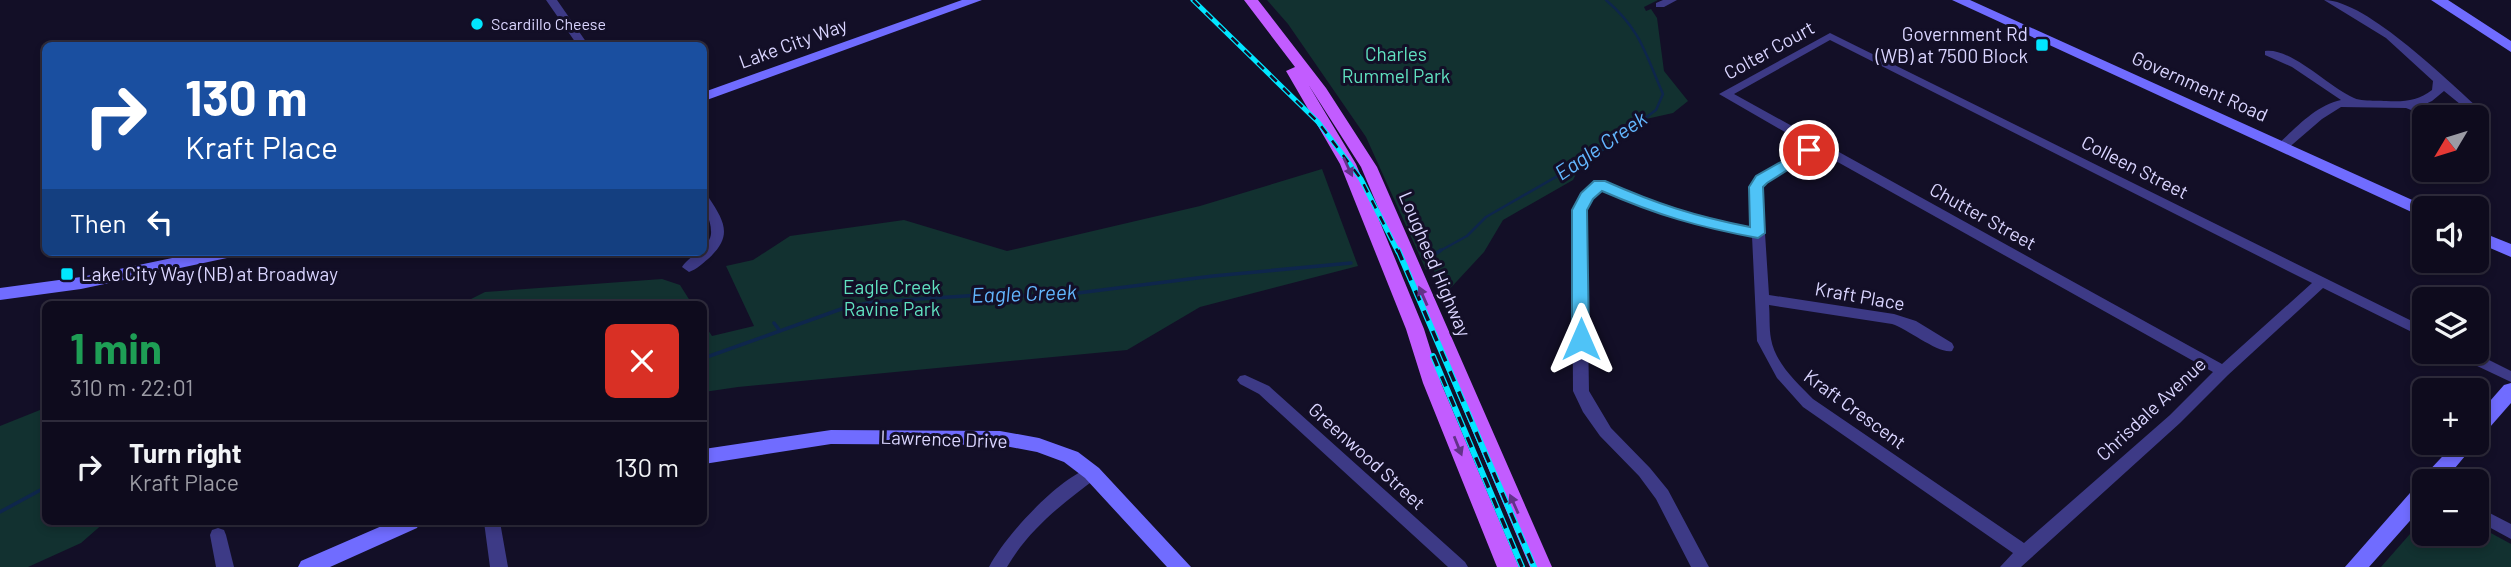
<!DOCTYPE html>
<html lang="en">
<head>
<meta charset="utf-8">
<style>
	:root { --surface:#0e0b1d; --page:#1c192a; --text:#f1f3f6; --muted:#9b9ba4; --line:#2e2b3b }
	body { margin:0; font-family:Barlow,sans-serif; background:var(--page); color:var(--text); height:100vh; display:flex; flex-direction:column; font-size:26px; white-space:nowrap }
	* { box-sizing:border-box; margin:0 }
	p { font-size:23px; color:var(--muted) }
	.icon { flex:none; width:38px; height:38px; fill:none; stroke:currentColor; stroke-width:2; stroke-linecap:round; stroke-linejoin:round }
	.map { position:relative; flex:1; overflow:hidden }
	.details { position:absolute; left:42px; top:301px; width:665px; height:224px; display:flex; flex-direction:column; background:var(--surface); border-radius:10px; box-shadow:0 4px 10px #0003,0 0 0 2px var(--line) }
	.details>* { flex:none }
	.top-card { position:absolute; left:42px; top:42px; width:665px; height:214px; border-radius:10px; box-shadow:0 4px 10px #0003,0 0 0 2px var(--line); background:#1a4fa0; color:#fff; overflow:hidden }
	.needle { width:46px; rotate:232deg }
	.buttons { position:absolute; left:2412px; top:105px; display:grid; gap:14px }
	.buttons a { display:grid; place-items:center; width:77px; height:77px; border-radius:10px; background:var(--surface); box-shadow:0 4px 10px #0003,0 0 0 2px var(--line); font-size:35px }
	.pin { position:absolute; display:grid; place-items:center; width:60px; height:60px; color:#fff; margin:-30px; border:4px solid #fff; border-radius:50%; box-shadow:0 2px 7px #0007 }
	.me { position:absolute; width:77px; margin:-38px; rotate:0deg; stroke-linejoin:round; filter:drop-shadow(0 0 5px #0008) }
	.turn { display:flex; align-items:center; gap:24px; height:147px; padding:0 28px; font-size:32px }
	.turn .icon { width:91px; height:91px; stroke-width:2.5 }
	.turn b { display:block; font-size:49px; line-height:60px }
	.then { display:flex; align-items:center; height:66px; padding:0 28px; background:#0003; gap:14px; font-size:26px }
	.round { display:grid; place-items:center; flex:none; width:74px; height:74px; border-radius:10px; background:var(--page) }
	.head { display:flex; align-items:center; justify-content:space-between; height:119px; padding:0 28px }
	h1 { font-size:42px; font-weight:700; line-height:52px; color:#1e9e55 }
	ul { padding:0; list-style:none }
	li { display:flex; align-items:center; gap:21px; height:91px; padding:0 28px; border-top:2px solid var(--line) }
	li div { flex:1 }
	li b { display:block; font-size:26px }
	li em { font-style:normal }
	.map>svg:first-child { display:block }
	.green { fill:#123130 }
	.lines { fill:none; stroke-linecap:round; stroke-linejoin:round }
	.stream-far1 { stroke:#0e264c; stroke-width:2.5 }
	.stream { stroke:#0e264c; stroke-width:3.5 }
	.street { fill:#3d3a86; fill-rule:evenodd }
	.secondary { fill:#706cff; fill-rule:evenodd }
	.primary { fill:#c25cff; fill-rule:evenodd }
	.rail-far1-casing { stroke:#01e6ff; stroke-width:5 }
	.rail-casing { stroke:#01e6ff; stroke-width:6 }
	.rail-far1 { stroke:#130f27; stroke-width:2.5; stroke-dasharray:9; stroke-linecap:butt }
	.rail { stroke:#130f27; stroke-width:3.5; stroke-dasharray:11; stroke-linecap:butt }
	.oneway { fill:#623288 }
	.route { fill:#4fc3f7; stroke:#337fa1; stroke-width:2 }
	.poi-dot { fill:#01e6ff; stroke:#130f27; stroke-width:2.5 }
	.labels { text-anchor:middle; stroke-width:6; stroke-linejoin:round; paint-order:stroke }
	.far-poi-label { font-size:16px; fill:#dad5ff; stroke:#130f27; text-anchor:start }
	.poi-label { font-size:19px; fill:#dad5ff; stroke:#130f27; text-anchor:end }
	.street-label { font-size:19px; fill:#dad5ff; stroke:#130f27 }
	.park-label { font-size:19px; fill:#60e1c0; stroke:#130f27 }
	.water-label { font-size:21px; font-style:italic; fill:#63b7ff; stroke:#130f27 }
</style>
</head>
<body>
<div class="map">
<svg width="2511" height="567" viewBox="0 0 2511 567">
	<rect width="100%" height="100%" fill="#130f27"/>
	<path class="green" d="M 1267,0 L 1658,0 L 1644,7 L 1646,11 L 1651,9 L 1657,18 L 1664,71 L 1688,101 L 1673,113 L 1646,119 L 1578,170 L 1573,180 L 1503,220 L 1484,252 L 1445,294 L 1432,267 L 1426,270 L 1366,137 L 1288,24 Z
		M 1322,169 L 1358,266 L 1200,307 L 1127,350 L 738,387 L 704,392 L 704,324 L 712,336 L 754,326 L 726,266 L 753,260 L 790,236 L 904,220 L 1007,251 L 1200,206 Z
		M 662,279 L 680,285 L 692,304 L 461,304 L 485,292 Z
		M 45,408 L 46,522 L 105,522 L 81,543 L 28,567 L 0,567 L 0,426 Z
		M 2424,518 L 2424,534 L 2476,534 L 2476,525 L 2511,544 L 2511,567 L 2381,567 Z"/>
	<g class="lines">
		<path class="stream-far1" d="M 1438,252 L 1467,236 L 1486,217 L 1601,151 L 1656,110 L 1663,94 C 1645,53 1641,30 1606,0"/>
		<path class="stream" d="M 1437,253 L 1441,250
			M 774,323 L 780,331
			M 704,358 L 844,308 L 873,302 L 996,294 L 1046,297 L 1213,276 L 1351,263
			M 0,512 L 46,487"/>
		<path class="street" d="M 546,0 L 557,0 L 589,46 L 578,46 Z
			M 1663,0 L 1677,0 L 1664,7 L 1656,7 L 1656,3 Z
			M 2324,0 C 2367,0 2451,84 2485,114 L 2487,117 L 2480,126 L 2476,127 L 2476,117 L 2444,91 L 2432,101 L 2421,106 L 2443,114 L 2445,117 L 2429,117 L 2406,108 L 2341,107 L 2322,119 L 2286,150 L 2278,150 L 2276,147 L 2278,144 C 2296,128 2316,105 2341,100 L 2292,67 L 2265,55 L 2265,51 C 2291,47 2330,88 2354,98 C 2363,102 2377,100 2386,101 C 2404,102 2418,101 2432,90 L 2433,81 L 2386,38 Z
			M 1830,33 L 2424,327 L 2424,338 L 2323,288 L 2228,375 L 2180,423 L 2021,567 L 2000,567 L 2013,553 L 1803,407 L 1777,378 L 1757,341 L 1752,236 L 1672,218 L 1601,191 L 1592,198 L 1586,210 L 1589,391 L 1611,428 L 1650,468 L 1668,490 L 1709,567 L 1691,567 L 1656,499 L 1639,476 L 1600,436 L 1583,412 L 1573,391 L 1572,210 L 1582,193 L 1600,181 L 1681,212 L 1751,227 L 1750,187 L 1756,176 L 1809,146 L 1719,94 ZM 1830,40 L 2312,283 L 2222,364 L 1734,94 ZM 1818,151 L 2213,372 L 2170,415 L 2024,543 L 1813,399 C 1797,383 1775,363 1771,339 C 1769,328 1770,316 1769,305 L 1892,324 C 1908,329 1938,354 1952,351 L 1954,347 L 1952,343 L 1916,321 L 1894,314 L 1769,295 L 1762,187 L 1766,182 Z
			M 704,197 L 709,198 C 725,222 733,237 708,259 C 702,264 697,269 689,272 L 682,267 C 686,261 696,252 704,252 C 705,245 712,239 711,231 C 711,218 703,211 704,197 Z
			M 2454,352 L 2473,352 L 2511,371 L 2511,382 L 2456,356 Z
			M 1245,375 L 1269,386 L 1465,562 L 1468,567 L 1448,567 L 1259,394 L 1240,384 L 1237,380 L 1240,376 Z
			M 1092,467 L 1098,469 L 1100,473 L 1098,477 C 1063,503 1029,529 1007,567 L 989,567 C 1005,536 1059,477 1092,467 Z
			M 2476,506 L 2511,524 L 2511,539 L 2476,520 Z
			M 484,522 L 500,522 L 508,567 L 490,567 Z
			M 218,528 L 224,530 L 226,535 L 234,567 L 216,567 L 210,535 L 212,530 Z"/>
		<path class="secondary" d="M 962,0 L 982,0 L 704,101 L 704,92 Z
			M 1952,0 L 1970,0 L 2430,208 L 2424,208 L 2424,216 L 2418,215 Z
			M 2431,0 L 2448,0 L 2511,41 L 2511,52 Z
			M 2476,230 L 2511,244 L 2511,257 L 2476,242 Z
			M 201,252 L 236,252 L 227,258 L 81,289 L 0,300 L 0,288 L 81,277 Z
			M 2511,383 L 2511,403 L 2483,435 L 2476,437 L 2476,417 L 2504,385 Z
			M 831,430 L 1000,431 L 1039,438 L 1078,452 L 1099,468 L 1191,567 L 1167,567 L 1085,478 L 1064,462 L 1037,452 L 1000,445 L 831,444 L 704,464 L 704,449 Z
			M 2455,443 L 2476,443 L 2444,481 L 2424,481 L 2424,505 L 2369,567 L 2345,567 L 2417,485 L 2423,483 L 2425,475 Z
			M 391,522 L 420,522 L 417,528 L 330,567 L 298,567 L 301,561 Z"/>
		<path class="primary" d="M 1244,0 L 1258,0 L 1326,88 L 1377,167 L 1552,567 L 1530,567 L 1361,167 L 1308,84 L 1356,164 L 1424,329 L 1441,383 L 1519,567 L 1497,567 L 1423,383 L 1406,329 L 1340,164 L 1286,71 L 1295,67 Z"/>
		<defs>
			<path id="rail-far1" d="M 1193,0 L 1318,122 L 1361,179 L 1398,252"/>
			<path id="rail" d="M 1398,250 L 1534,567
				M 1433,356 L 1522,567"/>
		</defs>
		<use href="#rail-far1" class="rail-far1-casing"/>
		<use href="#rail" class="rail-casing"/>
		<use href="#rail-far1" class="rail-far1"/>
		<use href="#rail" class="rail"/>
	</g>
	<defs><path id="oneway-solid" d="M-6-.8H1V-3.2L6.5 0L1 3.2V.8H-6Z" transform="scale(1.75)"/></defs>
	<g class="oneway">
		<use href="#oneway-solid" transform="translate(1348 167) rotate(65)"/>
		<use href="#oneway-solid" transform="translate(1423 296) rotate(-114)"/>
		<use href="#oneway-solid" transform="translate(1458 446) rotate(68)"/>
		<use href="#oneway-solid" transform="translate(1514 504) rotate(-114)"/>
	</g>
	<path class="route" d="M 1809,146 L 1814,147 L 1814,153 L 1767,183 L 1763,187 L 1765,233 L 1758,238 C 1698,227 1657,215 1602,191 L 1593,199 L 1587,210 L 1589,339 L 1587,343 L 1575,343 L 1572,339 L 1572,210 L 1581,193 L 1594,181 L 1605,181 C 1657,204 1694,216 1750,227 L 1749,187 L 1756,176 Z"/>
	<g class="poi-dot">
		<circle cx="477" cy="24" r="7"/>
		<rect x="2035" y="38" width="14" height="14" rx="3.5"/>
		<rect x="60" y="267" width="14" height="14" rx="3.5"/>
	</g>
	<g class="labels">
		<g class="far-poi-label">
			<text x="491" y="30">Scardillo Cheese</text>
		</g>
		<g class="poi-label">
			<text x="2028" y="41">Government Rd<tspan x="2028" dy="22">(WB) at 7500 Block</tspan></text>
			<text x="81" y="281" text-anchor="start">Lake City Way (NB) at Broadway</text>
		</g>
		<g class="street-label">
			<text transform="translate(793 43) rotate(-20)" y="7">Lake City Way</text>
			<text transform="translate(1769 50) rotate(-29)" y="7">Colter Court</text>
			<text transform="translate(2200 86) rotate(24)" y="7">Government Road</text>
			<text transform="translate(2135 167) rotate(27)" y="7">Colleen Street</text>
			<text transform="translate(1983 216) rotate(29)" y="7">Chutter Street</text>
			<text transform="translate(1435 264) rotate(67)" y="7">Lougheed Highway</text>
			<text transform="translate(1860 296) rotate(10)" y="7">Kraft Place</text>
			<text transform="translate(1855 409) rotate(36)" y="7">Kraft Crescent</text>
			<text transform="translate(2151 409) rotate(-43)" y="7">Chrisdale Avenue</text>
			<text transform="translate(944 439) rotate(2)" y="7">Lawrence Drive</text>
			<text transform="translate(1367 456) rotate(42)" y="7">Greenwood Street</text>
		</g>
		<g class="park-label">
			<text x="1396" y="61">Charles<tspan x="1396" dy="22">Rummel Park</tspan></text>
			<text x="892" y="294">Eagle Creek<tspan x="892" dy="22">Ravine Park</tspan></text>
		</g>
		<g class="water-label">
			<text transform="translate(1601 146) rotate(-34)" y="7">Eagle Creek</text>
			<text transform="translate(1024 294) rotate(-2)" y="7">Eagle Creek</text>
		</g>
	</g>
</svg>
<div class="buttons">
<a><svg class="needle" viewBox="-14 -14 28 28"><path d="M0-13l5 13h-10z" fill="#e53935"/><path d="M0 13l5-13h-10z" fill="#9b9ba4"/></svg></a>
<a><svg class="icon" aria-label="sound" viewBox="0 0 24 24"><path d="M4 9h4l5-4v14l-5-4H4zM17 9q2 3 0 6"/></svg></a>
<a><svg class="icon" aria-label="layers" viewBox="0 0 24 24"><path d="M12 4l9 5-9 5-9-5zM3 14l9 5 9-5"/></svg></a>
<a>+</a>
<a>−</a>
</div>
<div class="pin" style="left:1809px;top:150px;background:#d93025"><svg class="icon" aria-label="arrive" viewBox="0 0 24 24"><path d="M6 21V4h12l-3 4 3 4H6"/></svg></div>
<svg class="me" style="left:1581px;top:339px" viewBox="-20 -20 40 40"><path d="M0-17L14 15 0 8-14 15z" fill="#4fc3f7" stroke="#fff" stroke-width="4"/></svg>
<div class="top-card">
<div class="turn"><svg class="icon" aria-label="right" viewBox="0 0 24 24"><path d="M7 20v-9h11M14 6l5 5-5 5"/></svg><div><b>130 m</b>Kraft Place</div></div>
<div class="then">Then<svg class="icon" aria-label="left" viewBox="0 0 24 24"><path d="M17 20v-9H6M10 6l-5 5 5 5"/></svg></div>
</div>
<section class="details">
<div class="head"><div><h1>1 min</h1><p>310 m · 22:01</p></div><a class="round" style="background:#d93025;color:#fff"><svg class="icon" aria-label="close" viewBox="0 0 24 24"><path d="M6 6l12 12M18 6L6 18"/></svg></a></div>
<ul>
<li><svg class="icon" aria-label="right" viewBox="0 0 24 24"><path d="M7 20v-9h11M14 6l5 5-5 5"/></svg><div><b>Turn right</b><p>Kraft Place</p></div><em>130 m</em></li>
</ul>
</section>
</div>
</body>
</html>
